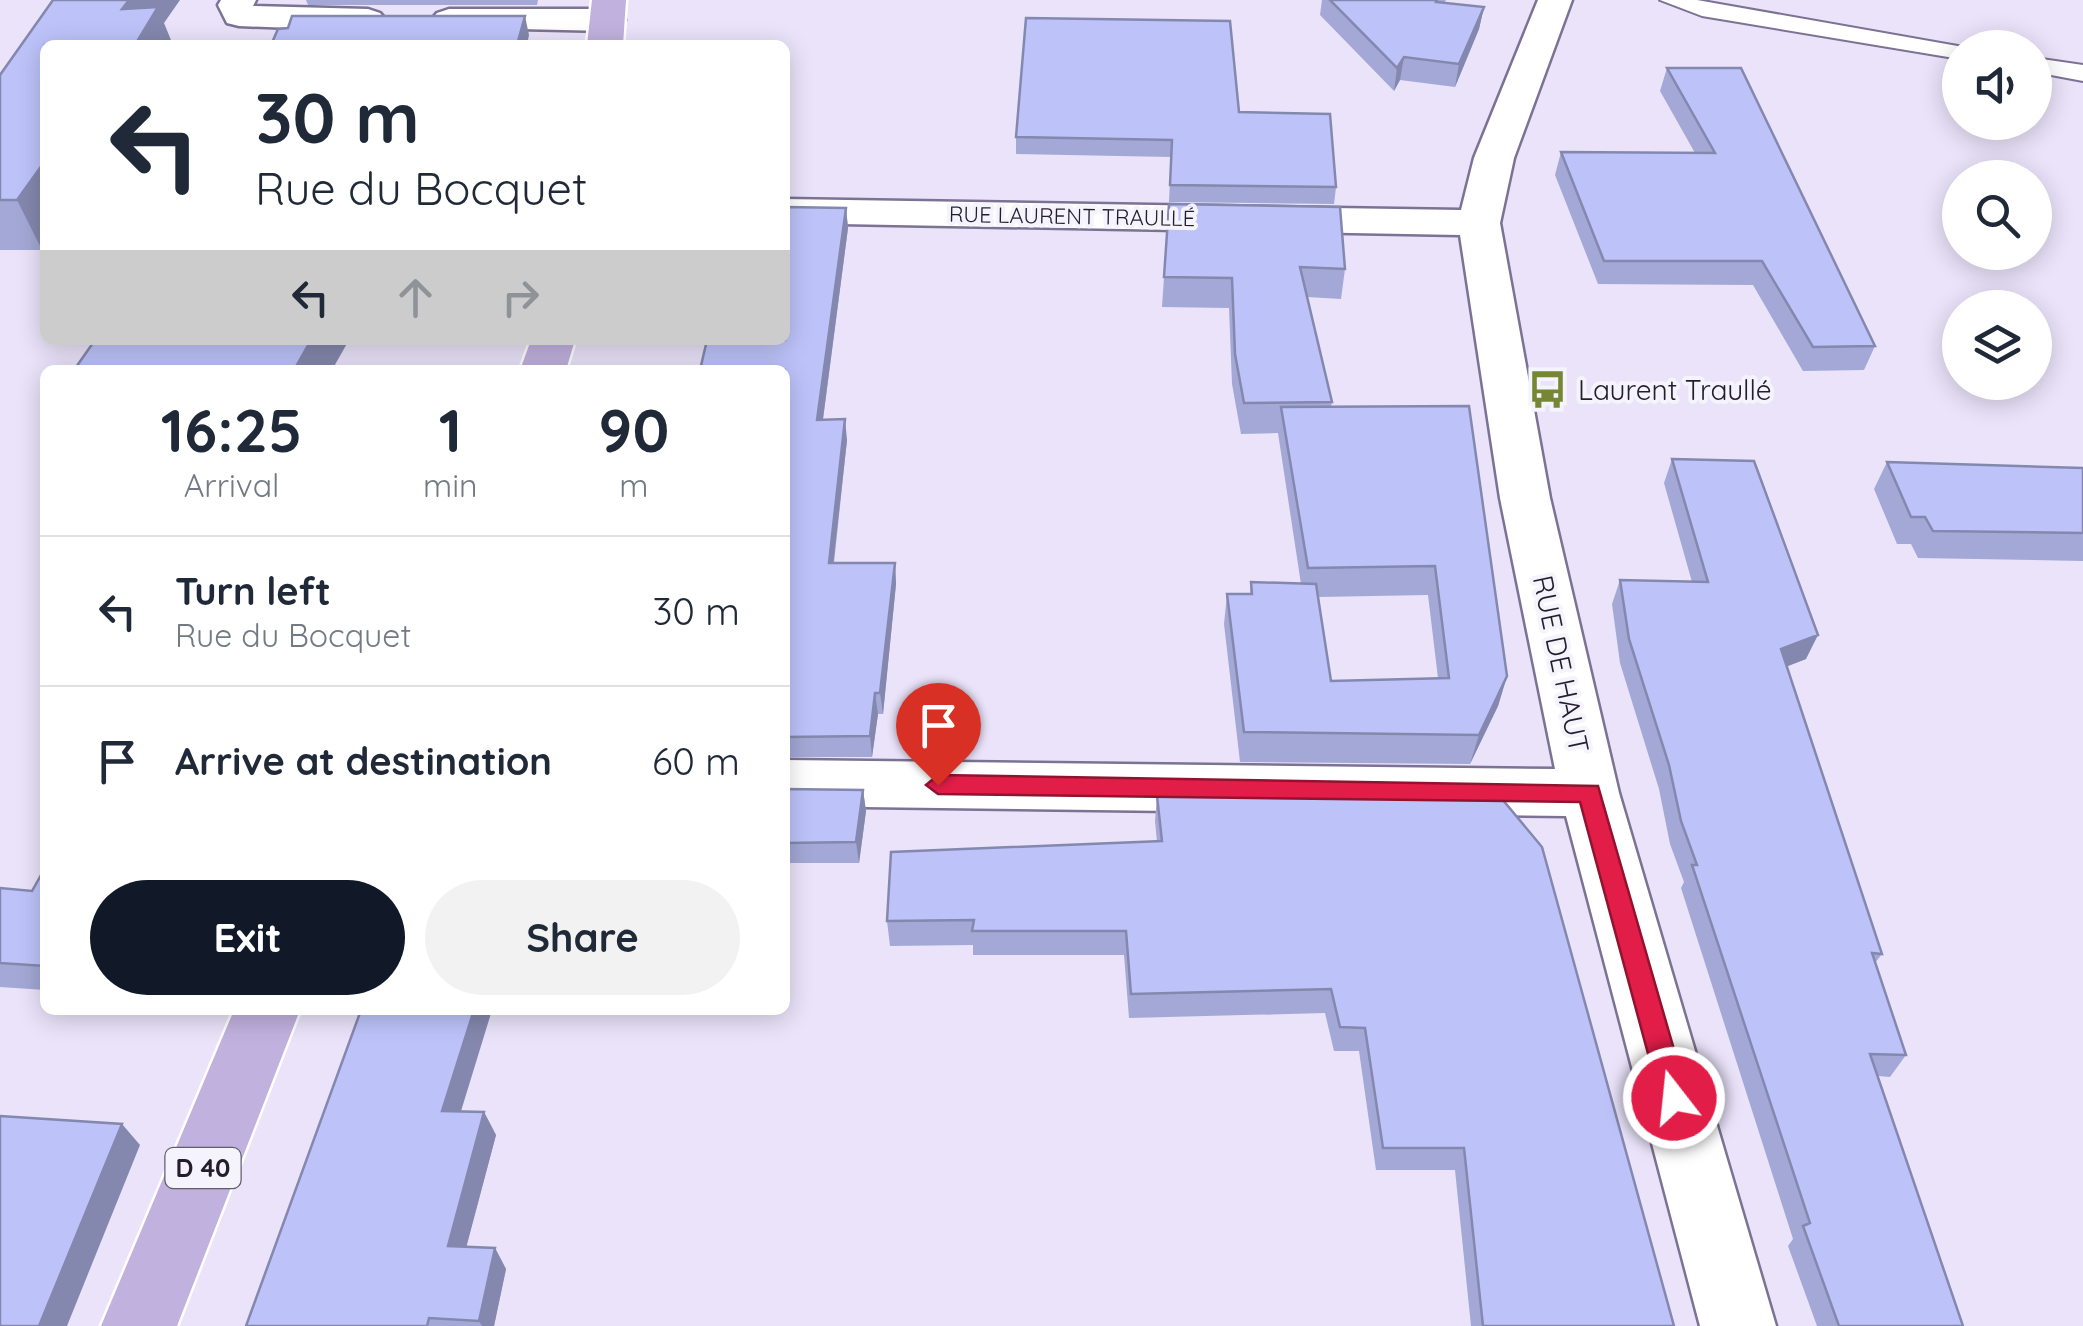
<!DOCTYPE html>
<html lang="en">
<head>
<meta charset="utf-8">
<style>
	:root { --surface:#fff; --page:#f2f2f3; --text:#1f2937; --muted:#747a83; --line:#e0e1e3; --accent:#111827 }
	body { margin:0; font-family:Quicksand,sans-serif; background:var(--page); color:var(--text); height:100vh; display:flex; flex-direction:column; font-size:38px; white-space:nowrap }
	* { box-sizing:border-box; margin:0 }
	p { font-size:32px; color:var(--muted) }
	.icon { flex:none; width:55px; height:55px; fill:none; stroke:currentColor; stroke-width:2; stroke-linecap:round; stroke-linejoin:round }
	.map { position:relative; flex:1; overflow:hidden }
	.sheet { position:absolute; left:40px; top:365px; width:750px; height:650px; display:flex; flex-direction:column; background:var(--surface); border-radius:15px; box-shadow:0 5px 25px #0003 }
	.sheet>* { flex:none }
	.banner { position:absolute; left:40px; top:40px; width:750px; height:305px; border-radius:15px; box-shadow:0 5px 25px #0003; background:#fff; color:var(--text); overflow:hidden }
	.fabs { position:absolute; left:1942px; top:30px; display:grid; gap:20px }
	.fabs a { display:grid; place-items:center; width:110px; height:110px; border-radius:50%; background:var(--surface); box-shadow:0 5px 25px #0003; font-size:50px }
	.pin { position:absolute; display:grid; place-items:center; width:85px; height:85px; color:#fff; margin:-102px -42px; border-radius:50% 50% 50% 0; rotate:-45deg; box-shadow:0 0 10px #0007 }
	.pin .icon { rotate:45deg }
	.me { position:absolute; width:110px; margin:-55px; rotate:344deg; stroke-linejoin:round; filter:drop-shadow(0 0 8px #0008) }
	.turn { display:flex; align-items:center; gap:35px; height:210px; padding:0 50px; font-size:45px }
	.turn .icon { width:130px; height:130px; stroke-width:2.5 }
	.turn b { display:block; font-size:70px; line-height:85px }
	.lanes { display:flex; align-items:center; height:95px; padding:0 50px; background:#0003; justify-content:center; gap:50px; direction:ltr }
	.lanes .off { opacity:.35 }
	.eta { display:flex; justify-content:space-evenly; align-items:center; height:170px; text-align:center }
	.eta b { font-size:60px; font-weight:700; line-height:70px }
	.action { display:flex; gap:20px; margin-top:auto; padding:20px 50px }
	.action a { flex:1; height:115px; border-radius:60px; background:var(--accent); color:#fff; font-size:40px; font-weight:700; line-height:115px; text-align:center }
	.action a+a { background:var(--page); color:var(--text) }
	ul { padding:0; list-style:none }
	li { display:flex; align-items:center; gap:30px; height:150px; padding:0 50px; border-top:2px solid var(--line) }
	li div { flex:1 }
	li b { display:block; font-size:38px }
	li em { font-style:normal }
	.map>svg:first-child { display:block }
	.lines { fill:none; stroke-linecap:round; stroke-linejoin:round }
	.lane-casing { stroke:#7c7293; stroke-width:4 }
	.street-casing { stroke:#7c7293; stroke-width:5 }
	.primary-casing { stroke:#fff; stroke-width:5 }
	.lane { fill:#fff; fill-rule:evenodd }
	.street { fill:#fff; fill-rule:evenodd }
	.primary { fill:#c1b1de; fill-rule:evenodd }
	.wall { fill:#a3a8d6; fill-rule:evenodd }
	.shaded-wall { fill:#8488ae }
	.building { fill:#bdc3f9; stroke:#8488ae; stroke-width:2.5 }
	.route { fill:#e11d48; stroke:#92132f; stroke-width:2.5 }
	.labels { text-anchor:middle; stroke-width:8; stroke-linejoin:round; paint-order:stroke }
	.far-street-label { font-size:22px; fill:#221e2b; stroke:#f5f3fb }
	.shield { fill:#f5f3fb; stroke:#615e69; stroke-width:2.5 }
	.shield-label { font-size:25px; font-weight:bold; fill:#221e2b }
	.poi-label { font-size:28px; fill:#221e2b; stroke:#f5f3fb; text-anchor:start }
	.street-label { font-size:28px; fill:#221e2b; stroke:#f5f3fb }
</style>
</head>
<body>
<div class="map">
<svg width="2083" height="1326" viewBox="0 0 2083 1326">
	<rect width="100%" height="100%" fill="#eae3fa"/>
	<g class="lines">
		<defs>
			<path id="lane" d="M 1660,0 L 1697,0 L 1969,48 L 1960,48 L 1960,59 L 1702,16 Z
				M 2035,58 L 2083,65 L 2083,81 L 2035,72 Z"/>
			<path id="street" d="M 221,0 L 256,0 L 253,6 L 368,9 L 380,13 L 386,20 L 380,27 L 368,31 L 239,26 L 227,23 L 218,5 Z
				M 1538,0 L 1572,0 L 1514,158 L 1500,223 L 1550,498 L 1619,793 L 1776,1326 L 1700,1326 L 1566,816 L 785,806 L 785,760 L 1555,769 L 1500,498 L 1460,235 L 785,223 L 785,199 L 1461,210 L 1474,158 Z
				M 449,9 L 607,9 L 619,13 L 625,20 L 619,27 L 607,31 L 437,27 L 431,20 L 437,13 Z"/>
			<path id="primary" d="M 592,0 L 626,0 L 623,45 L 587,45 Z
				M 531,340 L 575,340 L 566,370 L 520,370 Z
				M 234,1010 L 300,1010 L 177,1326 L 101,1326 Z"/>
		</defs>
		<use href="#lane" class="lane-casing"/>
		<use href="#street" class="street-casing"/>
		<use href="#primary" class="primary-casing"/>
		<use href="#lane" class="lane"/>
		<use href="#street" class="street"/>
		<use href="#primary" class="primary"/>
	</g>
	<path class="wall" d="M 306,0 L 538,0 L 537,5 L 308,5 Z
		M 1322,0 L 1446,0 L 1444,3 L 1484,7 L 1479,29 L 1455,87 L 1400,80 L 1394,91 L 1320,15 Z
		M 164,23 L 42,250 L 0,250 L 0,75 Z
		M 1667,68 L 1875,346 L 1864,370 L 1803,371 L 1753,285 L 1598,284 L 1555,175 L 1561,152 L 1695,153 L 1660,91 Z
		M 1239,112 L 1336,187 L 1334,204 L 1169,202 L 1171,157 L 1016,154 L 1016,137 Z
		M 1169,204 L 1345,269 L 1341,299 L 1307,297 L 1332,402 L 1331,407 L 1507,676 L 1498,706 L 1470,764 L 1240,762 L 1224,624 L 1227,594 L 1250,594 L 1251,582 L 1301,584 L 1278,433 L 1241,434 L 1232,384 L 1229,308 L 1162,307 ZM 1428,595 L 1438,678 L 1331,681 L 1318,597 Z
		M 846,208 L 848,228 L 823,420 L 847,440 L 834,563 L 895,563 L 896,584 L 883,714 L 878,714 L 872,757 L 785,757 L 785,370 Z
		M 1672,459 L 1806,659 L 1787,666 L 1882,954 L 1875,963 L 1906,1055 L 1890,1077 L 1878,1076 L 1963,1326 L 1817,1326 L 1788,1246 L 1793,1239 L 1681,888 L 1684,882 L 1670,844 L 1659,789 L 1620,663 L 1612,604 L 1620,580 L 1692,582 L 1664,483 Z
		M 1887,462 L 2083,468 L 2083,561 L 1918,558 L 1911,544 L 1897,544 L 1874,489 Z
		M 785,789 L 863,790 L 866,811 L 859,863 L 785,863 Z
		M 1249,790 L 1674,1326 L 1471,1326 L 1455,1170 L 1376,1170 L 1359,1051 L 1334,1051 L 1325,1013 L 1129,1018 L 1124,955 L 973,955 L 973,945 L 890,946 L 887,921 L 1157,842 L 1155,821 L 1157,796 L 1248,794 Z
		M 45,868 L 45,990 L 0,987 L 0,888 L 32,891 Z
		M 461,1112 L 484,1112 L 496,1135 L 466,1247 L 495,1248 L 506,1269 L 494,1326 L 246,1326 Z"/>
	<path class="shaded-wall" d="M 129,0 L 180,0 L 164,23 L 173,45 L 135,45 L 122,9 Z
		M 1484,7 L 1479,29 L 1455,87 L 1459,64 Z
		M 525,16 L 529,35 L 527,45 L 517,45 Z
		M 1404,57 L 1400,80 L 1394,91 L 1397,68 Z
		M 45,161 L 45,246 L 42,250 L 17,200 Z
		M 846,208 L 848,228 L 820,441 L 817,420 Z
		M 311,340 L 349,340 L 332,370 L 294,370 Z
		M 845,419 L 847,440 L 831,584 L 829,563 Z
		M 895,563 L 896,584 L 883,714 L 880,693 Z
		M 1818,635 L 1806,659 L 1770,673 L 1781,649 Z
		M 1507,676 L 1498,706 L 1470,764 L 1479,735 Z
		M 875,693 L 878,714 L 872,757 L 870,736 Z
		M 863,790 L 866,811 L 859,863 L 856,842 Z
		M 474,1010 L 492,1010 L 454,1134 L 442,1111 Z
		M 484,1112 L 496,1135 L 461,1267 L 448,1246 Z
		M 122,1124 L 140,1145 L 67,1326 L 39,1326 Z
		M 495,1248 L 506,1269 L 494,1326 L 482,1326 L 479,1321 Z"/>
	<path class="building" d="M 53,0 L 129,0 L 122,9 L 158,7 L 135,45 L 45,45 L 45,161 L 17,200 L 0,200 L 0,75 Z
		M 1330,0 L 1437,0 L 1436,2 L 1484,7 L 1459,64 L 1404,57 L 1397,68 Z
		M 292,16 L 525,16 L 517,45 L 271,45 L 278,29 L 288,28 Z
		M 1026,18 L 1230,21 L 1239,112 L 1330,114 L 1336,187 L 1170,185 L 1172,140 L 1016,137 Z
		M 1667,68 L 1741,68 L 1875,346 L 1813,347 L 1762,261 L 1604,261 L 1561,152 L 1715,153 Z
		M 1169,204 L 1340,207 L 1345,269 L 1300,267 L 1332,402 L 1244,403 L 1235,354 L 1232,278 L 1164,277 Z
		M 785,207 L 846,208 L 817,420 L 845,419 L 829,563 L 895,563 L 880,693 L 875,693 L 870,736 L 785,737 L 785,370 L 700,370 L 707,340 L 785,340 Z
		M 95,340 L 311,340 L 294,370 L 74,370 Z
		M 1469,406 L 1507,676 L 1479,735 L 1244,732 L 1227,594 L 1252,594 L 1251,582 L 1316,584 L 1331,681 L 1449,678 L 1435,566 L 1308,568 L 1281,407 Z
		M 1672,459 L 1754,461 L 1818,635 L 1781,649 L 1882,954 L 1872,953 L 1906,1055 L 1870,1054 L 1963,1326 L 1839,1326 L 1803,1226 L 1810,1223 L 1692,865 L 1697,865 L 1681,821 L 1669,765 L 1629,639 L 1620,580 L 1708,582 Z
		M 1887,462 L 2083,468 L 2083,533 L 1933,531 L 1925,517 L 1911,517 Z
		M 785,789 L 863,790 L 856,842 L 785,843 Z
		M 1249,790 L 1497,793 L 1542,847 L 1674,1326 L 1483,1326 L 1464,1148 L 1383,1148 L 1365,1028 L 1340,1027 L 1331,989 L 1131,994 L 1126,931 L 972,931 L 974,920 L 887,921 L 891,852 L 1162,841 L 1157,796 L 1249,794 Z
		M 45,868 L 45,966 L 0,963 L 0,888 L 32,891 Z
		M 361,1010 L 474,1010 L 442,1111 L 484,1112 L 448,1246 L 495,1248 L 479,1321 L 429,1318 L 427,1326 L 246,1326 Z
		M 0,1116 L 122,1124 L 39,1326 L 0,1326 Z"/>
	<path class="route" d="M 938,775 L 1598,786 L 1688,1098 L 1684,1107 L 1674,1110 L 1664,1107 L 1660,1098 L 1580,802 L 938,794 L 926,785 Z"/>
	<defs>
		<symbol id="bus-bare" viewBox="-9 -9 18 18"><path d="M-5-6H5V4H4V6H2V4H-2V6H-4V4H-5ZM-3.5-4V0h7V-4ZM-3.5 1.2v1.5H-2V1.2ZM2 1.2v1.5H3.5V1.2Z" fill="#758635" stroke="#f5f3fb" stroke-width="2.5" paint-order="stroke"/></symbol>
	</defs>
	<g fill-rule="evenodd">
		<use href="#bus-bare" x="1520" y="362" width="55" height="55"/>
	</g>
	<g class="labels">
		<g class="far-street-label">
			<text transform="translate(1072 216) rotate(1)" y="8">RUE LAURENT TRAULLÉ</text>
		</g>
		<rect class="shield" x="165.5" y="1148" width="75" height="40" rx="8"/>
		<g class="shield-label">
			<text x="203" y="1177">D 40</text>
		</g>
		<g class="poi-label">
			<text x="1578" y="400">Laurent Traullé</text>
		</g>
		<g class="street-label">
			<text transform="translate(1561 664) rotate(78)" y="10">RUE DE HAUT</text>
		</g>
	</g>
</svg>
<div class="fabs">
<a><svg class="icon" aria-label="sound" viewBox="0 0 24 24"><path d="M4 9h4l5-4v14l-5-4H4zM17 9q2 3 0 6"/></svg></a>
<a><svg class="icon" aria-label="search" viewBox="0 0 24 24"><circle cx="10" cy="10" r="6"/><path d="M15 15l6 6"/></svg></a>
<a><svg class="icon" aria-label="layers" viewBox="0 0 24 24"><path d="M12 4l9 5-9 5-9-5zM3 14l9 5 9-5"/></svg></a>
</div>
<div class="pin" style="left:938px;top:785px;background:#d93025"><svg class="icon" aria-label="arrive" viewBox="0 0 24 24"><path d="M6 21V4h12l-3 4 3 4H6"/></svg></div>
<svg class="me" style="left:1674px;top:1098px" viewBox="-20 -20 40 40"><circle r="17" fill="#e11d48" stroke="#fff" stroke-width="3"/><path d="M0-11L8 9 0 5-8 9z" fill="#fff"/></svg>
<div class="banner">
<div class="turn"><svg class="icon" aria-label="left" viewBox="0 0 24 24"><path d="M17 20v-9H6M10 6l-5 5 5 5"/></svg><div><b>30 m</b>Rue du Bocquet</div></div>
<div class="lanes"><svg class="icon" aria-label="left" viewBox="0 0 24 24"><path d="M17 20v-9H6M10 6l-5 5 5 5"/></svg><svg class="icon off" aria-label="ahead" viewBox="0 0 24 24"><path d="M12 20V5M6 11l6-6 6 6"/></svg><svg class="icon off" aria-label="right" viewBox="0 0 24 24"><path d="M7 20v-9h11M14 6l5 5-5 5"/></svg></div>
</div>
<section class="sheet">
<div class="eta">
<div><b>16:25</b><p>Arrival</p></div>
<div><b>1</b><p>min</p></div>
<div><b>90</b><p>m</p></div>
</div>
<ul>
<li><svg class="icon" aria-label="left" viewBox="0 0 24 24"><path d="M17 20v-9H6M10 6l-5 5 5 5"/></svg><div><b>Turn left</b><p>Rue du Bocquet</p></div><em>30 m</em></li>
<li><svg class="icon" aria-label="arrive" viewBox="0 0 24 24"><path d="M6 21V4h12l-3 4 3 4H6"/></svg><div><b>Arrive at destination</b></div><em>60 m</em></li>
</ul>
<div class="action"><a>Exit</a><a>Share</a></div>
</section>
</div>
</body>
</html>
